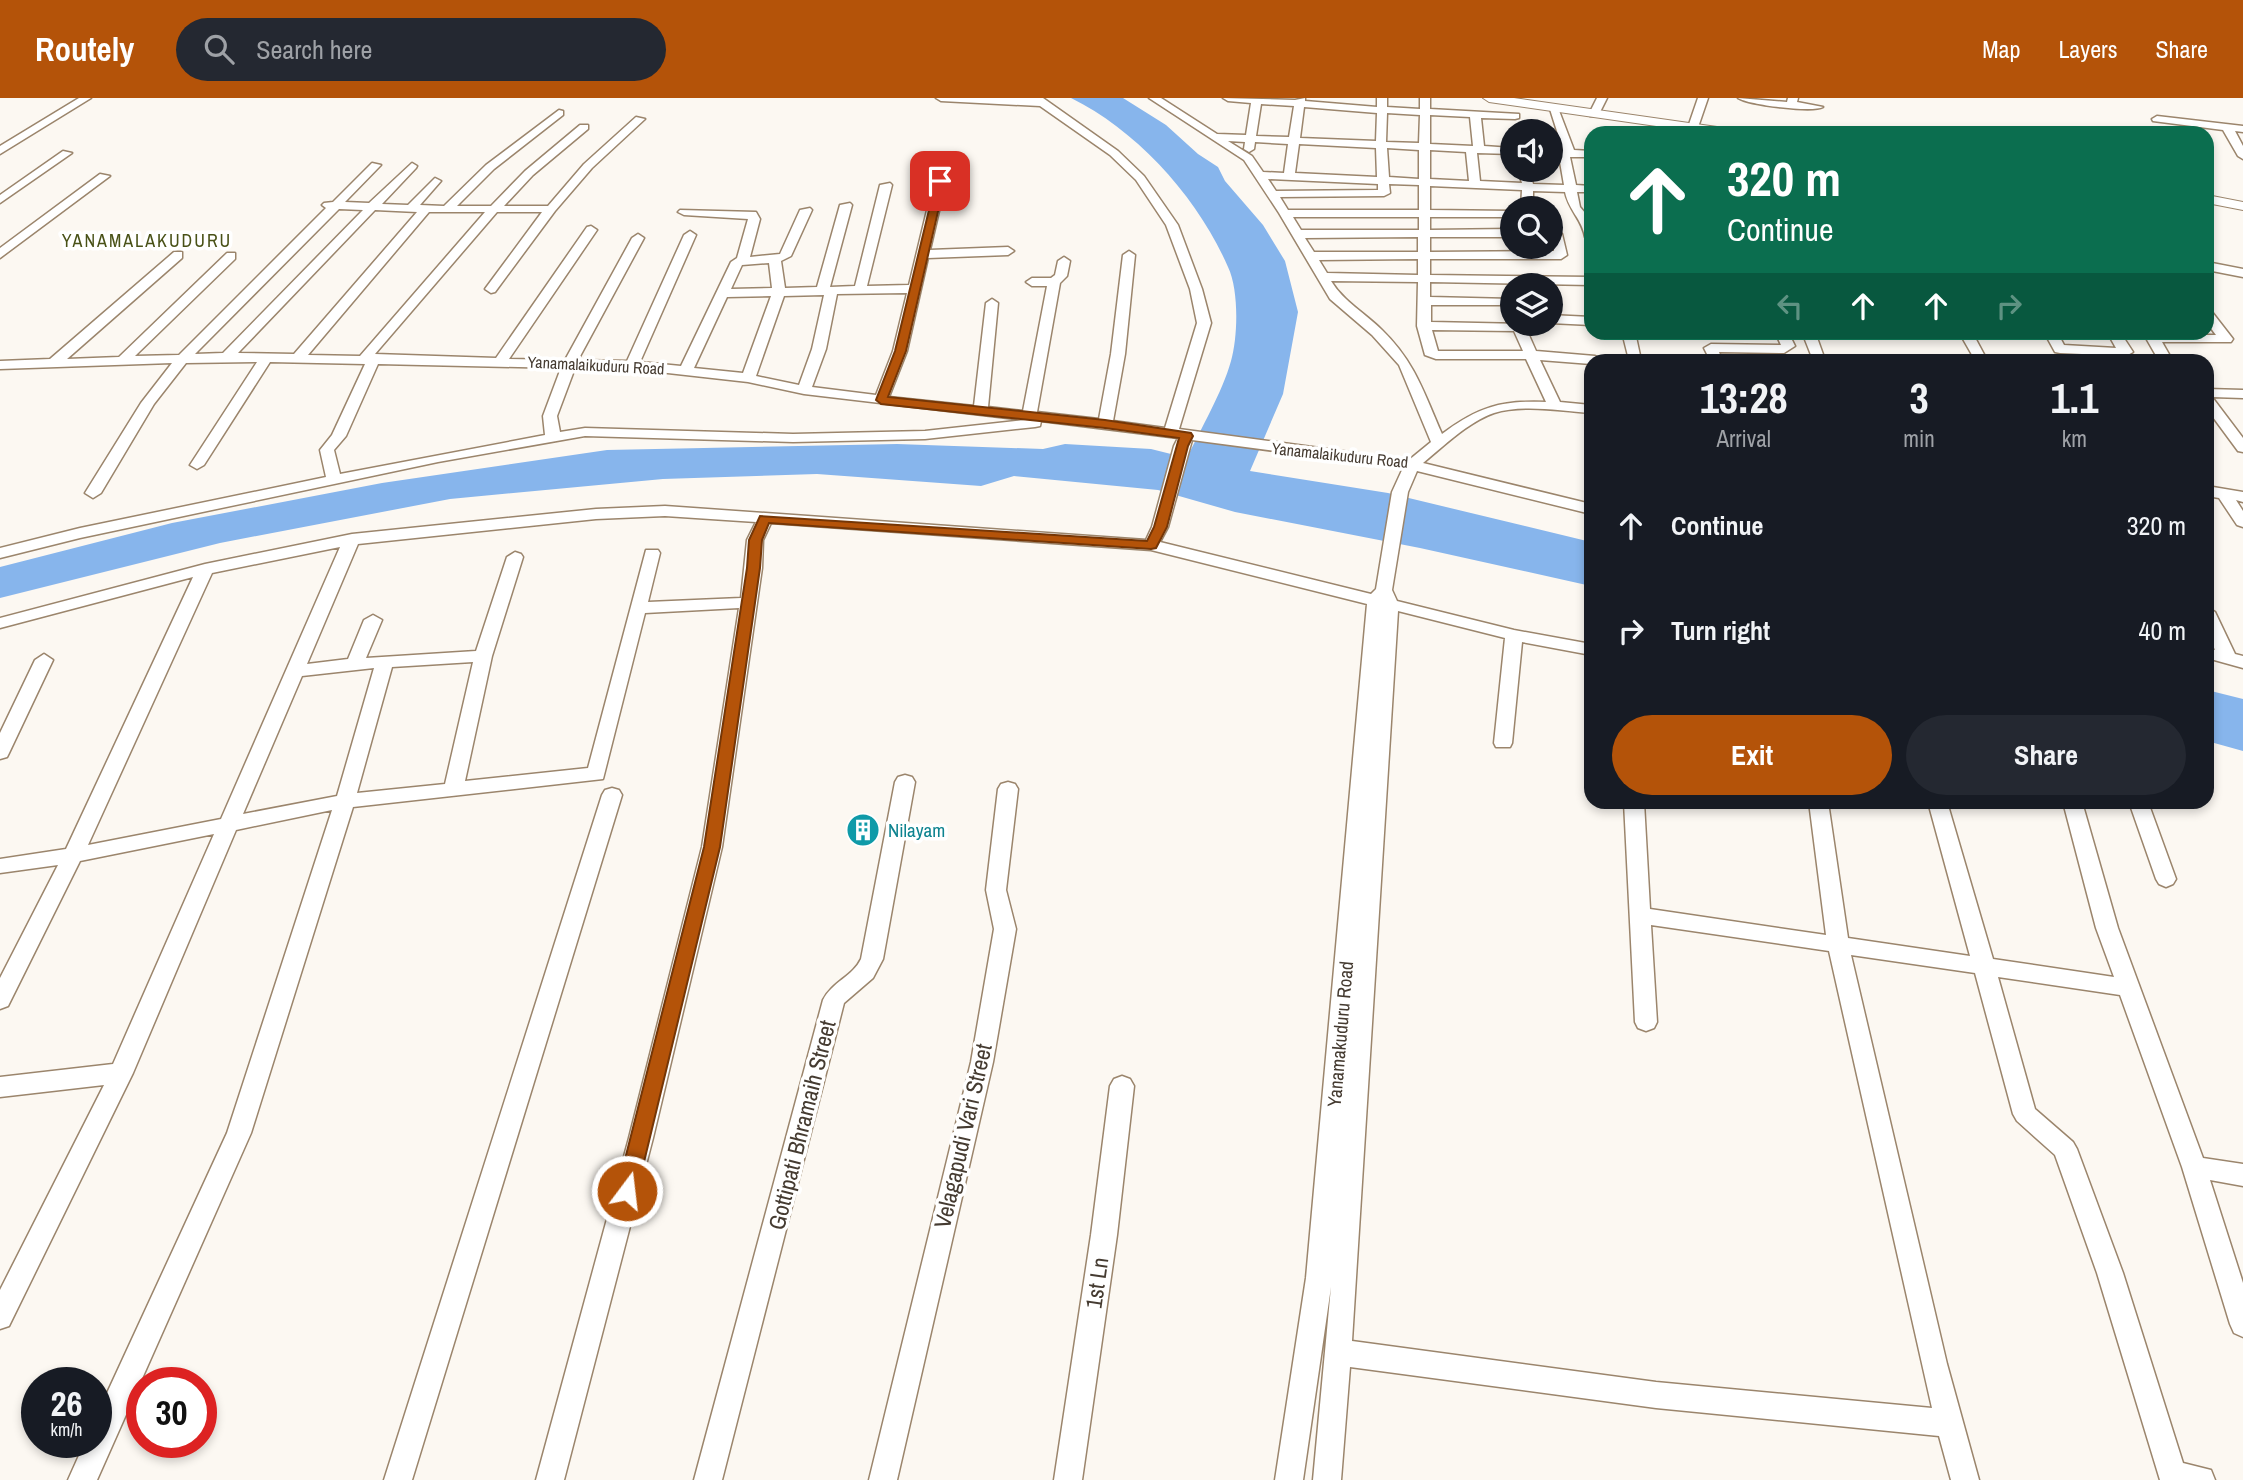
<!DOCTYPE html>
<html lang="en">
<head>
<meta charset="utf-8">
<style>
	:root { --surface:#171b24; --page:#242831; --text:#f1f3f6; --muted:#9ea1a6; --accent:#b45309 }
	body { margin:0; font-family:"Archivo Narrow",sans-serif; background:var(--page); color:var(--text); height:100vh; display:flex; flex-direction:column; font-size:26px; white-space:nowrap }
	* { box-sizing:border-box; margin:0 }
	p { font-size:23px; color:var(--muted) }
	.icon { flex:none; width:38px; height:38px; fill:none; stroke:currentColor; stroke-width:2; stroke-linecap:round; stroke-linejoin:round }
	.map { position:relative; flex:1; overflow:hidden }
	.sheet { position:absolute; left:1584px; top:256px; width:630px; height:455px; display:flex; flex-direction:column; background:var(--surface); border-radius:21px; box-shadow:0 4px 10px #0003 }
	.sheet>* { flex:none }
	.banner { position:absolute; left:1584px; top:28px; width:630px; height:214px; border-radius:21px; box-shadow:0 4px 10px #0003; background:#0b6e4f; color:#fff; overflow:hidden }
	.controls { position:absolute; left:1500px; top:21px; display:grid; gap:14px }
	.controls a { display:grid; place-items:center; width:63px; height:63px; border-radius:50%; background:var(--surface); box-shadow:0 4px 10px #0003; font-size:35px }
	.speed { position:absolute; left:21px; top:1269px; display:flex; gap:14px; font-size:35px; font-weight:700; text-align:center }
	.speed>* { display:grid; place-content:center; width:91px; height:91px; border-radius:50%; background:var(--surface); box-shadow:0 4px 10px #0003; line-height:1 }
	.speed small { font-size:18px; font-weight:400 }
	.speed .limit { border:10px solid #d22; background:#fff; color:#111 }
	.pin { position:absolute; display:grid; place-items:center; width:60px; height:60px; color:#fff; margin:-30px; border-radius:14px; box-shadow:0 4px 10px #0006 }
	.me { position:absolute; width:77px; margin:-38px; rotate:15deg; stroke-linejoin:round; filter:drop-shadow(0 0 5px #0008) }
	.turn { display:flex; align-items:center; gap:24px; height:147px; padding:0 28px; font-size:32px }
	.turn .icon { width:91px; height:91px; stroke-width:2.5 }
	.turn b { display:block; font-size:49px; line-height:60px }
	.lanes { display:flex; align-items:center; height:66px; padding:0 28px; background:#0003; justify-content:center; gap:35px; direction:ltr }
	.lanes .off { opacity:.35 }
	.eta { display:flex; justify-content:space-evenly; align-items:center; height:119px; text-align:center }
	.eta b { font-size:42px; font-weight:700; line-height:49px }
	.cta { display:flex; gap:14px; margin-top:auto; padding:14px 28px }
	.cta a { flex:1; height:80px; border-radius:42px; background:var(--accent); color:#fff; font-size:28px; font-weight:700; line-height:80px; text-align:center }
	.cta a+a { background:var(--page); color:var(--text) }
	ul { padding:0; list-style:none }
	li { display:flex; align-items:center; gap:21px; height:105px; padding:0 28px }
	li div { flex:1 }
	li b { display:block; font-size:26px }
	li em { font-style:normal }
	header { display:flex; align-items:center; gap:42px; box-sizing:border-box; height:98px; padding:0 35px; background:var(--accent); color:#fff }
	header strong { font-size:33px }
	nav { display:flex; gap:38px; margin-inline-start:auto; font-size:24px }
	.search { width:490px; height:63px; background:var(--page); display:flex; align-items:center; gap:18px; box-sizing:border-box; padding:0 24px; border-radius:38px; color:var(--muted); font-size:26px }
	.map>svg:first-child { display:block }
	.water { fill:#87b5ec }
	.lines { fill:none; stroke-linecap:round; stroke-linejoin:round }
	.minor-casing { stroke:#9b856c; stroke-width:3 }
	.major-casing { stroke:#9b856c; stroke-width:2 }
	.minor { fill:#fff; fill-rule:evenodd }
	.major { fill:#fff; fill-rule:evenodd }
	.route { fill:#b45309; stroke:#753606; stroke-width:2 }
	.labels { text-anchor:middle; stroke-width:7; stroke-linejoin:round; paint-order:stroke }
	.far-street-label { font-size:16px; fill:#453b31; stroke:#fff }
	.far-neighbourhood-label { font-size:18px; letter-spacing:2px; fill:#495117; stroke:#fff }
	.culture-label { font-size:19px; fill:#0d838f; stroke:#fff; text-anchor:start }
	.street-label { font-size:19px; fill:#453b31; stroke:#fff }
	.near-street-label { font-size:23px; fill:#453b31; stroke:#fff }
</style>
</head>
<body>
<header>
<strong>Routely</strong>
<div class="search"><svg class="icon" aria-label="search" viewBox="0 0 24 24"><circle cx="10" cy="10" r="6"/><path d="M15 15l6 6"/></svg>Search here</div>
<nav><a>Map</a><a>Layers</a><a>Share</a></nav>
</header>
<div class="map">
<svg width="2243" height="1382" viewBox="0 0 2243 1382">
	<rect width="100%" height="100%" fill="#fcf8f2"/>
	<path class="water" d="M 1071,0 L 1123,0 L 1166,27 L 1198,56 L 1218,69 L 1225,83 L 1263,127 L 1285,163 L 1298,214 L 1283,296 L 1250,373 L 1388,395 L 1591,444 L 1591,488 L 1420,450 L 1235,414 L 1158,392 L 1014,378 L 981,388 L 817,376 L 663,381 L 450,401 L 220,445 L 0,500 L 0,469 L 172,425 L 382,385 L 607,352 L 897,346 L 1043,351 L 1065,346 L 1151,351 L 1187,360 C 1201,330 1222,295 1231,263 C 1238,239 1239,192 1228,169 C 1198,100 1138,33 1071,0 Z
		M 2207,592 L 2243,601 L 2243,653 L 2207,643 Z"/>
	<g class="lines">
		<defs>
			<path id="minor" d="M 79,0 L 91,0 L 0,56 L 0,48 Z
				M 936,0 L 1043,0 L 1118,53 L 1144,78 L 1178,127 L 1202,191 L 1211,225 L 1179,331 L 1409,362 L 1431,344 L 1399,267 L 1372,237 L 1330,201 L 1279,115 L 1244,62 L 1149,0 L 1161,0 L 1217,36 L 1246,37 L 1251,5 L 1228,3 L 1223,0 L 1295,2 L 1305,0 L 1305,3 L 1377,9 L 1377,0 L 1387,0 L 1387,9 L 1420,11 L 1420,0 L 1430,0 L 1430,11 L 1519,16 L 1519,20 L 1515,21 L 1481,20 L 1484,48 L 1512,50 L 1512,56 L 1477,55 L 1480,83 L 1522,85 L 1518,72 L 1529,72 L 1533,86 L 1564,87 L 1559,58 L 1550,58 L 1550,52 L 1563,52 L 1549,8 L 1558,10 L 1574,52 L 1591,53 L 1591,59 L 1570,59 L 1576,87 L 1591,88 L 1591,94 L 1577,94 L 1580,109 L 1591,122 L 1591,143 L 1585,139 C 1582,121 1569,113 1565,94 L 1533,93 L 1533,110 L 1521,110 L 1522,92 L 1430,88 L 1430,112 L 1512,113 L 1512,119 L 1430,119 L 1430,132 L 1512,131 L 1512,139 L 1430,139 L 1430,154 L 1554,153 L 1550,132 L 1562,136 L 1567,157 L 1561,161 L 1430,161 L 1430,177 L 1591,179 L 1591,187 L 1430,184 L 1430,199 L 1512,201 L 1512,206 L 1507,207 L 1431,207 L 1431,224 L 1524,226 L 1536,253 L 1595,258 L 1602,262 L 1591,262 L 1591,266 L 1540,262 L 1560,304 L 1591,307 L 1591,315 C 1560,313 1523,306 1494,315 C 1468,324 1444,348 1423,365 L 1591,406 L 1591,416 L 1417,373 L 1408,394 L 1392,492 L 1397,503 L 1514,532 L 1591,546 L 1591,557 L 1522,544 L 1512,645 L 1510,649 L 1496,649 L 1494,645 L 1505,540 L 1398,513 L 1352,1243 L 1656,1284 L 1932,1310 L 1829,853 L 1651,827 L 1657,924 L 1654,930 L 1646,933 L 1638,930 L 1635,924 L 1624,704 L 1644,704 L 1650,811 L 1826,837 L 1809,704 L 1828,704 L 1848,840 L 1970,858 L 1928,704 L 1947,704 L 1993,861 L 2114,879 L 2096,830 L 2063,704 L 2082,704 L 2118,830 L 2203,1060 L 2243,1066 L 2243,1088 L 2210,1082 L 2243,1185 L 2243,1239 L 2234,1235 L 2230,1226 L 2182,1069 L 2120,897 L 1998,879 L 2035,1011 L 2073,1044 L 2077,1051 L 2123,1175 L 2183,1365 L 2211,1372 L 2215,1382 L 2160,1382 L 2097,1175 L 2055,1057 L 2017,1023 L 2013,1016 L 1975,875 L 1851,857 L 1947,1266 L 1979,1382 L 1951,1382 L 1939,1338 L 1656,1310 L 1350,1269 L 1341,1382 L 1313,1382 L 1331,1189 L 1303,1382 L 1275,1382 L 1306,1180 L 1367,506 L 1151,452 L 771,425 L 763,442 L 762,470 L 722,749 L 653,1040 L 564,1382 L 536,1382 L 629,1040 L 702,749 L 739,510 L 645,515 L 603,681 L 353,709 L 251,1035 L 97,1382 L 68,1382 L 85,1344 L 96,1344 L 96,1319 L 227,1035 L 332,712 L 236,732 L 133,975 L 9,1228 L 0,1231 L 0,1192 L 104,987 L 0,999 L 0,979 L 113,966 L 214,736 L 80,763 L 8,908 L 0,911 L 0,880 L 58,767 L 0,775 L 0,761 L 66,751 L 193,479 L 0,530 L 0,520 L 205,466 L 352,436 L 596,411 L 665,408 L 1146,442 L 1152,429 L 1174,348 L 1178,340 L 1041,323 L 1040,328 L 1035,329 L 925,341 L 793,344 L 585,338 L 438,364 L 80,440 L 0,460 L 0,450 L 80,430 L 326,379 L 320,352 L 332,337 L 365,266 L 270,264 L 204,367 L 197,371 L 190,367 L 257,264 L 186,265 L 154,306 L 101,395 L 93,400 L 85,395 L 141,305 L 172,265 L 0,271 L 0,263 L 50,261 L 174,154 L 182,154 L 182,160 L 67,261 L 119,259 L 227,155 L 235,155 L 235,161 L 135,258 L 179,257 L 326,110 L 322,107 L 324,105 L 333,104 L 372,65 L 381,67 L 345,104 L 369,105 L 412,65 L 417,68 L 416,70 L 382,106 L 408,107 L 435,80 L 441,83 L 420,107 L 444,108 L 486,67 L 559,12 L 563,13 L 563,17 L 494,71 L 457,108 L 491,108 L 525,73 L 580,27 L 588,27 L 588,31 L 533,77 L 504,108 L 548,108 L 584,66 L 636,19 L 645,21 L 592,70 L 555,113 L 495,194 L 491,195 L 485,191 L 542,114 L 497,114 L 375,256 L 496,260 L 587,129 L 591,128 L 597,132 L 509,261 L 565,262 L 632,140 L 638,136 L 644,140 L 578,262 L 627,263 L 684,137 L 690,133 L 696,137 L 640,264 L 681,268 L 731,164 L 737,160 L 748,121 L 684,117 L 678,114 L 680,112 L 756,114 L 760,121 L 750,159 L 780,156 L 800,112 L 810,110 L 812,112 L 791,158 L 781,163 L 785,190 L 817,189 L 840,107 L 850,105 L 852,107 L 830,189 L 855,188 L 880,87 L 890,85 L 892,87 L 867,188 L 909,187 L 934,83 L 940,80 L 946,83 L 930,152 L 1008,149 L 1014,153 L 1008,157 L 928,160 L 907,253 L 889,299 L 974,308 L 986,205 L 992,201 L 998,205 L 988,309 L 1023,313 L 1047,188 L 1032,188 L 1026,184 L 1032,180 L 1051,180 L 1055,177 L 1058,163 L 1064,159 L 1070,163 L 1067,178 L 1060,185 L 1037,314 L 1099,321 L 1111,256 L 1123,157 L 1129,153 L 1135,157 L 1125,256 L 1113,323 L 1165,330 L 1197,225 L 1190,191 L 1166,127 L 1136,82 L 1110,57 L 1040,8 L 941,3 ZM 1261,6 L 1294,8 L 1289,39 L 1256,38 ZM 1304,9 L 1377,15 L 1376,43 L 1300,40 ZM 1387,15 L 1420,17 L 1419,45 L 1386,44 ZM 1430,17 L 1470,19 L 1473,48 L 1430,46 ZM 1228,43 L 1245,44 L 1244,51 L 1249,54 L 1254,51 L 1255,44 L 1288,46 L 1284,75 L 1263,74 L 1252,58 ZM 1299,46 L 1376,50 L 1377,79 L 1295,75 ZM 1387,50 L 1419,52 L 1419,81 L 1389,79 ZM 1430,52 L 1466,54 L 1469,83 L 1430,81 ZM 1268,81 L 1378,86 L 1378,92 L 1276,93 ZM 1389,86 L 1419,87 L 1419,112 L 1288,112 L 1280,99 L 1384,98 L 1390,95 ZM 339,111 L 363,112 L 223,255 L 195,256 ZM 375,112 L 417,114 L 294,256 L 238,255 ZM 429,114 L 485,114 L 360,258 L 308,257 ZM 1293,119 L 1419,119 L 1419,132 L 1301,132 ZM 1418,139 L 1418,154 L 1314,154 L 1305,140 ZM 1418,161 L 1418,177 L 1327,175 L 1319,162 ZM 769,165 L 772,190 L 731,191 L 742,167 ZM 1331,183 L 1418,184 L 1417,228 L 1425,257 L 1436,261 L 1526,261 L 1546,304 C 1501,302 1478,309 1442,336 C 1424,295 1415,264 1382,232 C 1365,215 1344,204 1331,183 ZM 907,195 L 893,253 L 876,297 L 812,289 L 826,251 L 837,196 ZM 824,197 L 812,251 L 799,287 L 756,278 L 784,198 ZM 771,198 L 743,275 L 694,270 L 727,199 ZM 1432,232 L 1514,233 L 1523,253 L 1438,253 ZM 378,266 L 561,270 L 543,318 L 545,337 L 340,376 L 334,352 L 346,338 ZM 575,270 L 632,271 L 748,284 L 804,296 L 1025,322 L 925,333 L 793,336 L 585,330 L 560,334 L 557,318 ZM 1192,342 L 1403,370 L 1392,394 L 1376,491 L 1371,496 L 1160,444 L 1168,429 ZM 665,418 L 756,424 L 747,442 L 741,500 L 648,504 L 660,455 L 658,452 L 646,452 L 588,670 L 465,683 L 492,558 L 523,459 L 521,456 L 515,454 L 507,459 L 476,553 L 366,560 L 382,522 L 373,517 L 364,522 L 348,561 L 307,566 L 358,446 L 596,421 ZM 340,449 L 221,721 L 88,747 L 212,475 ZM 473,564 L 445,686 L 357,695 L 392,569 ZM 374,570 L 337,698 L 243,716 L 302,578 Z
				M 1597,0 L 1607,0 L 1598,18 L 1590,18 L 1589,16 Z
				M 1698,0 L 1708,0 L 1696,35 L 1686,35 Z
				M 1738,0 L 1787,4 L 1788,0 L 1798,0 L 1797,4 L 1823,9 C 1813,15 1749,7 1738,0 Z
				M 2157,18 L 2243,28 L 2243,34 L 2235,33 L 2243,48 L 2243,61 L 2238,58 L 2223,32 L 2153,23 L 2152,21 Z
				M 63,53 L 72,55 L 0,105 L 0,97 Z
				M 100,76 L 110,78 L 0,160 L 0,150 Z
				M 2207,164 L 2243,171 L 2243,179 L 2207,172 Z
				M 2207,213 L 2212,214 L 2233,241 L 2231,244 L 2162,244 L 2170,258 L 2163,262 L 2158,261 L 2146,240 L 2148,237 L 2216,237 L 2207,225 Z
				M 1550,217 L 1591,219 L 1591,227 L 1550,225 Z
				M 1622,234 L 1635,234 L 1641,262 L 1629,262 Z
				M 1775,234 L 1788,234 L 1795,248 L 1784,255 L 1719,254 L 1722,262 L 1710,262 L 1704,250 L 1711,246 L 1781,247 Z
				M 1802,234 L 1815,234 L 1825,262 L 1813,262 Z
				M 1959,234 L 1972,234 L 1987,262 L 1975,262 Z
				M 2044,234 L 2057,234 L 2064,247 L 2116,250 L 2107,234 L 2120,234 L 2133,254 L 2126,258 L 2060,255 L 2055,254 Z
				M 2207,291 L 2243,292 L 2243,300 L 2212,299 L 2243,340 L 2243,354 L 2238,353 L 2207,311 Z
				M 2207,388 L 2243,394 L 2243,404 L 2236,402 L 2243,413 L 2243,429 L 2237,427 L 2219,400 L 2207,398 Z
				M 2207,509 L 2215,514 L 2235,556 L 2243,558 L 2243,570 L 2207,560 L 2207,550 L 2215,552 L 2207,533 Z
				M 44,556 L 53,562 L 9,655 L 7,659 L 0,661 L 0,635 L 35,562 Z
				M 905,677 L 912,679 L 915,684 L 883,861 L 873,880 L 844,905 L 722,1382 L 694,1382 L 823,902 C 832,884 853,878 861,861 L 895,684 L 898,679 Z
				M 1008,684 L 1015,686 L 1018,691 L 1006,792 L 1016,831 L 993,964 L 897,1382 L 869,1382 L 971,964 L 994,831 L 986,792 L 998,691 L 1001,686 Z
				M 612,690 L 619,692 L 622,697 L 412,1382 L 384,1382 L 602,697 L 605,692 Z
				M 2129,704 L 2148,704 L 2176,781 L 2173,786 L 2166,789 L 2159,786 L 2156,781 Z
				M 1122,978 L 1130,981 L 1134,988 L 1117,1137 L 1082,1382 L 1054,1382 L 1091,1137 L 1110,988 L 1114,981 Z"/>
			<path id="major" d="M 1483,0 L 1514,0 L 1731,31 L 1737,35 L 1705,35 L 1489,4 Z
				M 2207,97 L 2243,104 L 2243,112 L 2207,105 Z"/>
		</defs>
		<use href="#minor" class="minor-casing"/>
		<use href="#major" class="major-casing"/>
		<use href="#minor" class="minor"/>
		<use href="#major" class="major"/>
	</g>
	<path class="route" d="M 940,80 L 945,83 L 906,253 L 888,299 L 1105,322 L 1191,335 L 1193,338 L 1188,348 L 1167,429 L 1156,450 L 1151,451 L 769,425 L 762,442 L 760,470 L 720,749 L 637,1093 L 634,1099 L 627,1102 L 620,1099 L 617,1093 L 704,749 L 747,470 L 749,442 L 760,418 L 1147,443 L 1154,429 L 1179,340 L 1105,330 L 881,306 L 876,302 L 895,253 L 936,83 Z"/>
	<defs>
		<symbol id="building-disc" viewBox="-11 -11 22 22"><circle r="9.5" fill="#0f9aa8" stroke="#fff"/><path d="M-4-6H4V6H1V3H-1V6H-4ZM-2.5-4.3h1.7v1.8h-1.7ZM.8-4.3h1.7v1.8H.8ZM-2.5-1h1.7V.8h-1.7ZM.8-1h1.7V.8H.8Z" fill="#fff"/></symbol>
	</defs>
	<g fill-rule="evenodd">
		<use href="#building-disc" x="844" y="713" width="38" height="38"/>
	</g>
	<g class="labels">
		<g class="far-street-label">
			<text transform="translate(596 267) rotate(3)" y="6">Yanamalaikuduru Road</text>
			<text transform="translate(1340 357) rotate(6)" y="6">Yanamalaikuduru Road</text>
		</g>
		<g class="far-neighbourhood-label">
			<text x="147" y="149">YANAMALAKUDURU</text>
		</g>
		<g class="culture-label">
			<text x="888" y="739">Nilayam</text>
		</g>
		<g class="street-label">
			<text transform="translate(1340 936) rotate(-85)" y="7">Yanamakuduru Road</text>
		</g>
		<g class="near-street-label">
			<text transform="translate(802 1027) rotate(-76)" y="8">Gottipati Bhramaih Street</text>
			<text transform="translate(963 1038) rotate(-77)" y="8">Velagapudi Vari Street</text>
			<text transform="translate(1097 1185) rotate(-82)" y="8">1st Ln</text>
		</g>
	</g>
</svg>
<div class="controls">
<a><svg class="icon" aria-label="sound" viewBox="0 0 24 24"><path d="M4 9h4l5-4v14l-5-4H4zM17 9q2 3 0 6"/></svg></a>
<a><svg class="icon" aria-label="search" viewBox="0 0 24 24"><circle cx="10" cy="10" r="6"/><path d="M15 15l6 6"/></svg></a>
<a><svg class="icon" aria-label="layers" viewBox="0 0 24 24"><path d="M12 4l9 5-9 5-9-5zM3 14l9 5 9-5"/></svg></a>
</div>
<div class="speed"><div>26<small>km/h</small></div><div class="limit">30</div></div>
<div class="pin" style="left:940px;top:83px;background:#d93025"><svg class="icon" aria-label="arrive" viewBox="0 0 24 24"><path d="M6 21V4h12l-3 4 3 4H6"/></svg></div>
<svg class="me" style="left:627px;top:1093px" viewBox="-20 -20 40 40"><circle r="17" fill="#b45309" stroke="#fff" stroke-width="3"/><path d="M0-11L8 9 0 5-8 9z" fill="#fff"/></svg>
<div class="banner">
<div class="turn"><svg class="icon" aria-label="ahead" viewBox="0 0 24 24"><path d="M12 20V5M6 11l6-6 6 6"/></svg><div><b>320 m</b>Continue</div></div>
<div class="lanes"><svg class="icon off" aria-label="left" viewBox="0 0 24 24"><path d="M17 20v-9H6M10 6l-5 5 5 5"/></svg><svg class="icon" aria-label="ahead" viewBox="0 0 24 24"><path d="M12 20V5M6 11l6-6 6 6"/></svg><svg class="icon" aria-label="ahead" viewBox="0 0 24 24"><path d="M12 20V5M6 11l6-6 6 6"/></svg><svg class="icon off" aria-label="right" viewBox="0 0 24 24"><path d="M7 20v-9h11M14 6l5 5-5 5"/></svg></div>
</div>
<section class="sheet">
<div class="eta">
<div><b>13:28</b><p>Arrival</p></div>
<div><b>3</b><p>min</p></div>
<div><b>1.1</b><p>km</p></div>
</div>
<ul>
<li><svg class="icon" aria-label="ahead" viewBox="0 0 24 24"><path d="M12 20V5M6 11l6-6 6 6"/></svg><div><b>Continue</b></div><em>320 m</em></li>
<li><svg class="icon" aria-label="right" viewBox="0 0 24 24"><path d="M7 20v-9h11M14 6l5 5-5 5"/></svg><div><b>Turn right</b></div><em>40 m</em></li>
</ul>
<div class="cta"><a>Exit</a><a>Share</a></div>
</section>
</div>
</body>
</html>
